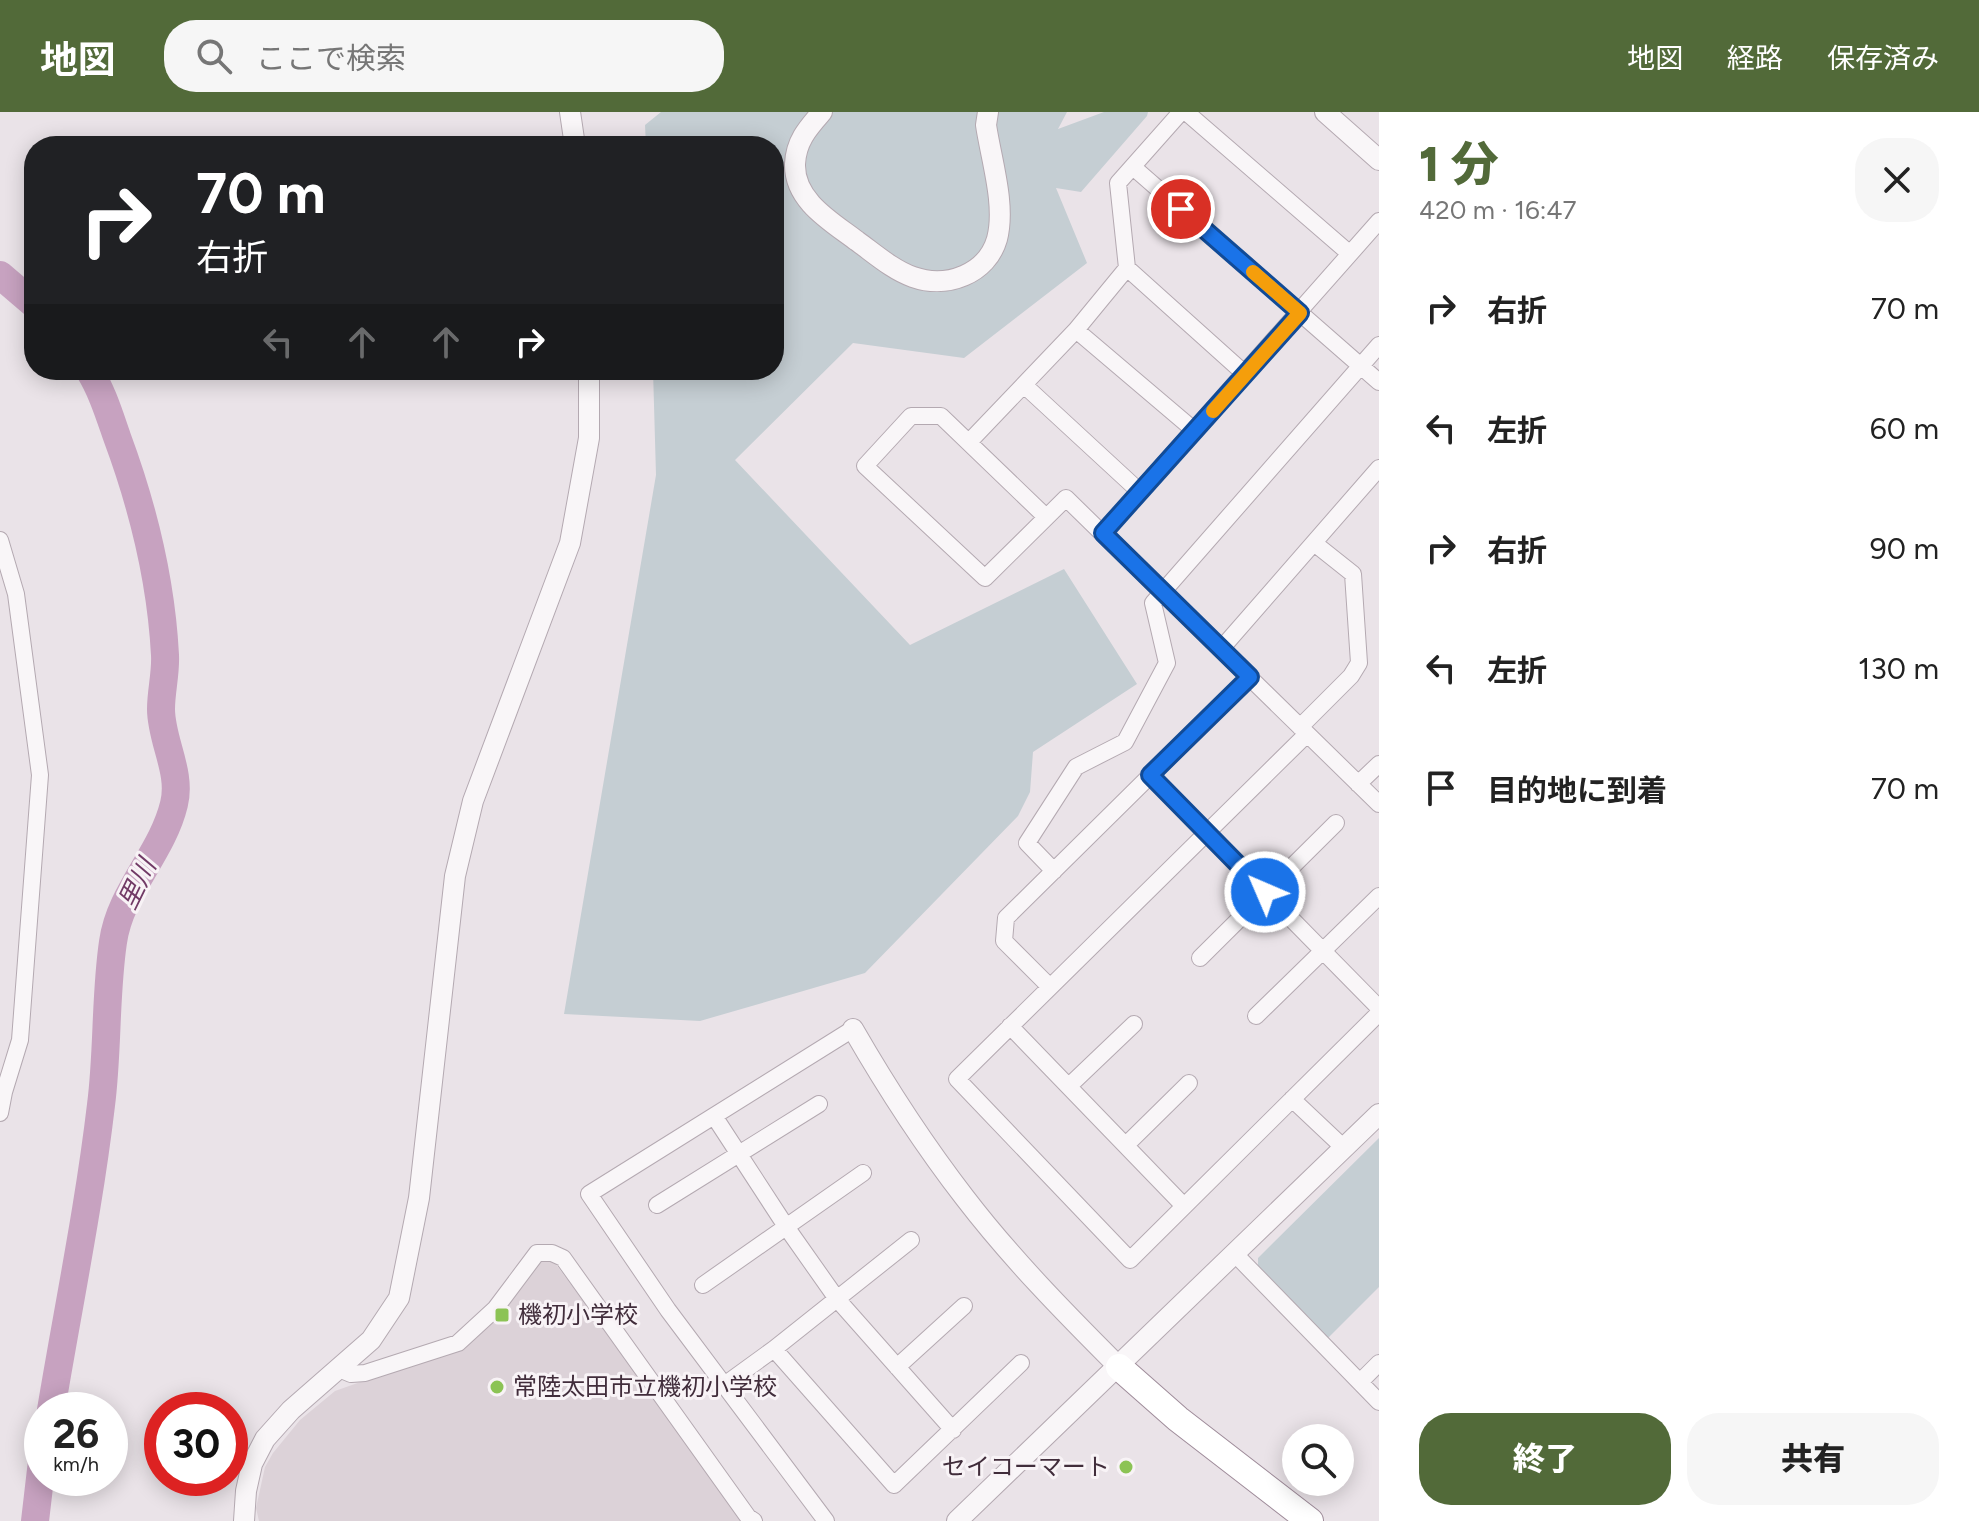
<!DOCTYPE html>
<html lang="ja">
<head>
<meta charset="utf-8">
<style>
	:root { --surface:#fff; --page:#f6f6f6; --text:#222; --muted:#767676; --accent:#526a39 }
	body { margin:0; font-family:Figtree,"Noto Sans JP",sans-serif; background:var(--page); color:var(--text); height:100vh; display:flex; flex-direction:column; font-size:30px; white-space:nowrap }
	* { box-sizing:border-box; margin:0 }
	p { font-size:26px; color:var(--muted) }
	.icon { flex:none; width:44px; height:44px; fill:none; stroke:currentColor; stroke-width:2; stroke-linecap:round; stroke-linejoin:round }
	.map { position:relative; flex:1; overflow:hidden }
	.sheet { display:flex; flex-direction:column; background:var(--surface); width:600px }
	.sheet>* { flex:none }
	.hud { position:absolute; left:24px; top:24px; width:760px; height:244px; border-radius:32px; box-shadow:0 4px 20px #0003; background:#202124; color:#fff; overflow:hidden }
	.fabs { position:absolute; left:1282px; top:1312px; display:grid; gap:16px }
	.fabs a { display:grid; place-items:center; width:72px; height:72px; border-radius:50%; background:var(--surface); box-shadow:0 4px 20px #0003; font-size:40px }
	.speed { position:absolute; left:24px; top:1280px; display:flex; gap:16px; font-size:40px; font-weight:700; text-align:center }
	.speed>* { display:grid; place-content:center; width:104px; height:104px; border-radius:50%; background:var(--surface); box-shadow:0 4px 20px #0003; line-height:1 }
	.speed small { font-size:20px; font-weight:400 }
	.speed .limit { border:12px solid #d22; background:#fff; color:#111 }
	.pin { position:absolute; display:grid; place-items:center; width:68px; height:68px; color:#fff; margin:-34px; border:4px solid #fff; border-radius:50%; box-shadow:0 2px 8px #0007 }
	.me { position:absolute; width:88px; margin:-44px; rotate:315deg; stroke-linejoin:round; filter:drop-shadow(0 0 6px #0008) }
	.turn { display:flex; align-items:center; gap:28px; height:168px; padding:0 40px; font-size:36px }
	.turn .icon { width:104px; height:104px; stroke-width:2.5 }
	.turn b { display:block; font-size:56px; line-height:68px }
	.lanes { display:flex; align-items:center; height:76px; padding:0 40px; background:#0003; justify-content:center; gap:40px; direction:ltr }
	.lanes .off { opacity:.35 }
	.round { display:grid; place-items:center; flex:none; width:84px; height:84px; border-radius:32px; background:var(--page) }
	.headline { display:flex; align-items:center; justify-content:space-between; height:136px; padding:0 40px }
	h1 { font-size:48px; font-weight:800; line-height:60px; color:var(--accent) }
	.action { display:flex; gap:16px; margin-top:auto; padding:16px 40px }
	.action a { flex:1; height:92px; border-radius:32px; background:var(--accent); color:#fff; font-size:32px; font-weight:800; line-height:92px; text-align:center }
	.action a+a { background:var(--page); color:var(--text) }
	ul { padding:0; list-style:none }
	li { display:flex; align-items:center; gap:24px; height:120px; padding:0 40px }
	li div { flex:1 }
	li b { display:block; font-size:30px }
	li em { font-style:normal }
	header { display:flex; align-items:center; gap:48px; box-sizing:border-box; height:112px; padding:0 40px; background:var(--accent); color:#fff }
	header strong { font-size:38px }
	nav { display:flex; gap:44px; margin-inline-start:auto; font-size:28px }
	.search { width:560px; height:72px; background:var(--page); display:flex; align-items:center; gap:20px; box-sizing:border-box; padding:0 28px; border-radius:32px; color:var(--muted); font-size:30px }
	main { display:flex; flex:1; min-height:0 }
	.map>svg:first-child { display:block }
	.built { fill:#dcd2d8 }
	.green { fill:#c5ced3 }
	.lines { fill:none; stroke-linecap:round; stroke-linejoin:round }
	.river { stroke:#c7a2c0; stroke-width:28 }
	.minor-casing { stroke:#b4a9b1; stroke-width:18 }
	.tertiary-casing { stroke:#b4a9b1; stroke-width:22 }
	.trunk-casing { stroke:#9f8c9a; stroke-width:28 }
	.minor { stroke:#f9f6f8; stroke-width:16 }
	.tertiary { stroke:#f9f6f8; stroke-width:20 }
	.trunk { stroke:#fff; stroke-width:26 }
	.route-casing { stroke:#114b97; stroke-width:20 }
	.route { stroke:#1a73e8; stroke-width:14 }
	.slow { stroke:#f59e0b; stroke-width:14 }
	.poi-dot { fill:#8cc355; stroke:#f8f3f6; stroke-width:3 }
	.labels { text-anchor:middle; stroke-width:6; stroke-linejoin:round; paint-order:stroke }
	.poi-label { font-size:24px; fill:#412d3b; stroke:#f8f3f6; text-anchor:start }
	.water-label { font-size:26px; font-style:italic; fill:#713a66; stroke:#f8f3f6 }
</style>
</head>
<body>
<header>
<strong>地図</strong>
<div class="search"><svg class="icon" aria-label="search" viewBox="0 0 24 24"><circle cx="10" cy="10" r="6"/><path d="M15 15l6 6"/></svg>ここで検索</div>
<nav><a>地図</a><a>経路</a><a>保存済み</a></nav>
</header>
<main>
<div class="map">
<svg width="1379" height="1409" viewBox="0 0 1379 1409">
	<rect width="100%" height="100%" fill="#eae3e8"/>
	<path class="built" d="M 538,1148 L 554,1150 L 750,1409 L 259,1409 L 256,1396 L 265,1355 L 273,1341 L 300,1308 L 335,1279 L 462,1234 Z"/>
	<path class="green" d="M 661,0 L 1067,0 L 1058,17 L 1104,0 L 1148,0 L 1147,4 L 1081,80 L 1056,76 L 1087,151 L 964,246 L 853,231 L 735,348 L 910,533 L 1064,457 L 1137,572 L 1033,640 L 1030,680 L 1018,704 L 865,861 L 700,909 L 564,902 L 656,363 L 653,258 L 774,258 L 774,34 L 646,34 L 645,13 Z
		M 1379,1026 L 1379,1175 L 1327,1227 L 1258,1156 L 1258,1146 Z"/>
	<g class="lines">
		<path class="river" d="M 0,163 L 34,192
			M 51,1298 C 68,1196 89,1095 101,993 C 108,939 105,884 113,830 C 120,779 162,742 174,692 C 182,660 161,629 161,597 C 161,579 166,561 165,543 C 161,467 143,395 117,325 C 109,302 102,279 89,258
			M 35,1409 L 42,1349"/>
		<defs>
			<path id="minor" d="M 1186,0 L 1349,141
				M 1133,55 L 1379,270
				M 1127,156 L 1245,262
				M 1076,218 L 1195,319
				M 1024,273 L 1140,380
				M 970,329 L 1076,218 L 1127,156 L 1118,71 L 1181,0
				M 1046,405 L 941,304 L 911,304 L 865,354 L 985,466 L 1066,386 L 1379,692
				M 1103,421 L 1379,109
				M 0,428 L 16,482 L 40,663 L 20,928 L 4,980 L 0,1001
				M 1221,537 L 1379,356
				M 1300,615 L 1351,564 L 1359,551 L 1353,462 L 1314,431
				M 1307,622 L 957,967 L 1130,1148 L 1379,901
				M 1150,663 L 1379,896
				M 1358,672 L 1379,652
				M 1054,759 L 1027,731 L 1076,655 L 1125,630 L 1167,551 L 1153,491 L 1379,233
				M 1200,846 L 1336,711
				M 1050,875 L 1004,829 L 1006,806 L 1250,565
				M 1256,904 L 1379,784
				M 1010,914 L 1184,1094
				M 1069,974 L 1134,912
				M 1292,987 L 1344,1036
				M 714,1004 L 787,1116 L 837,1187 L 953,1318
				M 1126,1033 L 1189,971
				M 657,1093 L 819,992
				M 1235,1142 L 1379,1290
				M 703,1173 L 863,1061
				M 774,1237 L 894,1373 L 1021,1251
				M 897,1255 L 964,1194
				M 339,1257 L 351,1262 L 365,1261 L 458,1231 L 495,1197 L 537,1141 L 552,1141 L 563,1146 L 748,1405 L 754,1409
				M 1360,1270 L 1379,1251
				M 723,1274 L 774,1237 L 911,1128
				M 826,1409 L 668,1198 L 589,1082 L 853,917"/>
			<path id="tertiary" d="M 570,0 L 575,34
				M 822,0 C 808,16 796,29 795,52 C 794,89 832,110 857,129 C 875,142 893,158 913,165 C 947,177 987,162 997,127 C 1006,93 991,47 986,13 L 988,0
				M 1325,0 L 1379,48
				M 853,917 C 887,976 924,1033 965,1086 C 1011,1146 1065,1201 1119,1255
				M 244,1409 L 246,1379 L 252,1352 L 265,1327 L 291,1298 L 371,1228 L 399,1186 L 419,1086 L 455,764 L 473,689 L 570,431 L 589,326 L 589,258
				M 957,1409 L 1379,1002"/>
			<path id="trunk" d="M 1119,1255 L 1178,1307 L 1310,1409"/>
		</defs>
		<use href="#minor" class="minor-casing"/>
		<use href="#tertiary" class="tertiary-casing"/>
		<use href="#trunk" class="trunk-casing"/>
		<use href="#minor" class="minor"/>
		<use href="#tertiary" class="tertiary"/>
		<use href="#trunk" class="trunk"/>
	</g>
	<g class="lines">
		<defs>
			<path id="route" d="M 1181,97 L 1300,201 L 1103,421 L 1250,565 L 1150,663 L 1265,780"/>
		</defs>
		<use href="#route" class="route-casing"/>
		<use href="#route" class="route"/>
		<path class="slow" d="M 1213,299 L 1300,201 L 1253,160"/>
	</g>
	<g class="poi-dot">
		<rect x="494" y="1195" width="16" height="16" rx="4"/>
		<circle cx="497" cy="1275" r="8"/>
		<circle cx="1126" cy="1355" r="8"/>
	</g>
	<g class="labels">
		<g class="poi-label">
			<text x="518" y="1211">機初小学校</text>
			<text x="513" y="1283">常陸太田市立機初小学校</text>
			<text x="1110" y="1363" text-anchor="end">セイコーマート</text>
		</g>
		<g class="water-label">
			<text transform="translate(137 772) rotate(-64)" y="9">里川</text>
		</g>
	</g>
</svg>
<div class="fabs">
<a><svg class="icon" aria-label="search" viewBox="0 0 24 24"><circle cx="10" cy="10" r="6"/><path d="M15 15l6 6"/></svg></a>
</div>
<div class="speed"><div>26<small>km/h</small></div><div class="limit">30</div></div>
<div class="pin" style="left:1181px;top:97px;background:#d93025"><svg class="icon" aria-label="arrive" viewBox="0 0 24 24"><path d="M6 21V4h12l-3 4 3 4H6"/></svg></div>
<svg class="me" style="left:1265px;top:780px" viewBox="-20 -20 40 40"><circle r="17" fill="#1a73e8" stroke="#fff" stroke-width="3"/><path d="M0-11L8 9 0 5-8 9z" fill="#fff"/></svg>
<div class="hud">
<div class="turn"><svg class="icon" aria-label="right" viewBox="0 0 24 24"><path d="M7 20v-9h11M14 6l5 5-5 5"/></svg><div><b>70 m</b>右折</div></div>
<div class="lanes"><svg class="icon off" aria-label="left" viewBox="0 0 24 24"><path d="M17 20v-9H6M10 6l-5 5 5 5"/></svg><svg class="icon off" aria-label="ahead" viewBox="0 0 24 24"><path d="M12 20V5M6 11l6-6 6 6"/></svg><svg class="icon off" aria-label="ahead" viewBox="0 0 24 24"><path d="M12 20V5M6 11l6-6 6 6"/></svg><svg class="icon" aria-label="right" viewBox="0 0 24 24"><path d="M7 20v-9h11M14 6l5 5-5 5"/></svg></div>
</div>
</div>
<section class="sheet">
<div class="headline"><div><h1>1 分</h1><p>420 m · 16:47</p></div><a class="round"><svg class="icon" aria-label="close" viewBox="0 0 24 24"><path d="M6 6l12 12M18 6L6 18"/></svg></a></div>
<ul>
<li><svg class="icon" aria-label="right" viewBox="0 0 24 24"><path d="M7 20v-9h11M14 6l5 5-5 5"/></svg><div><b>右折</b></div><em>70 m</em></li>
<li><svg class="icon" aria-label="left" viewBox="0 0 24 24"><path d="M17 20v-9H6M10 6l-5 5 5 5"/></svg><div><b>左折</b></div><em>60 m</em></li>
<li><svg class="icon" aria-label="right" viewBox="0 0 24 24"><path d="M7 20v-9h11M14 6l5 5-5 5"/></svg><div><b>右折</b></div><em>90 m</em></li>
<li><svg class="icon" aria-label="left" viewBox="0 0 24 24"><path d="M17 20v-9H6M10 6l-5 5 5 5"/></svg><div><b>左折</b></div><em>130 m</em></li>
<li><svg class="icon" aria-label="arrive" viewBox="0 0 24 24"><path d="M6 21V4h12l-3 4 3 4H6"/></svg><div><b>目的地に到着</b></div><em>70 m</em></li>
</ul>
<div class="action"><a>終了</a><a>共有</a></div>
</section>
</main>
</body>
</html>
